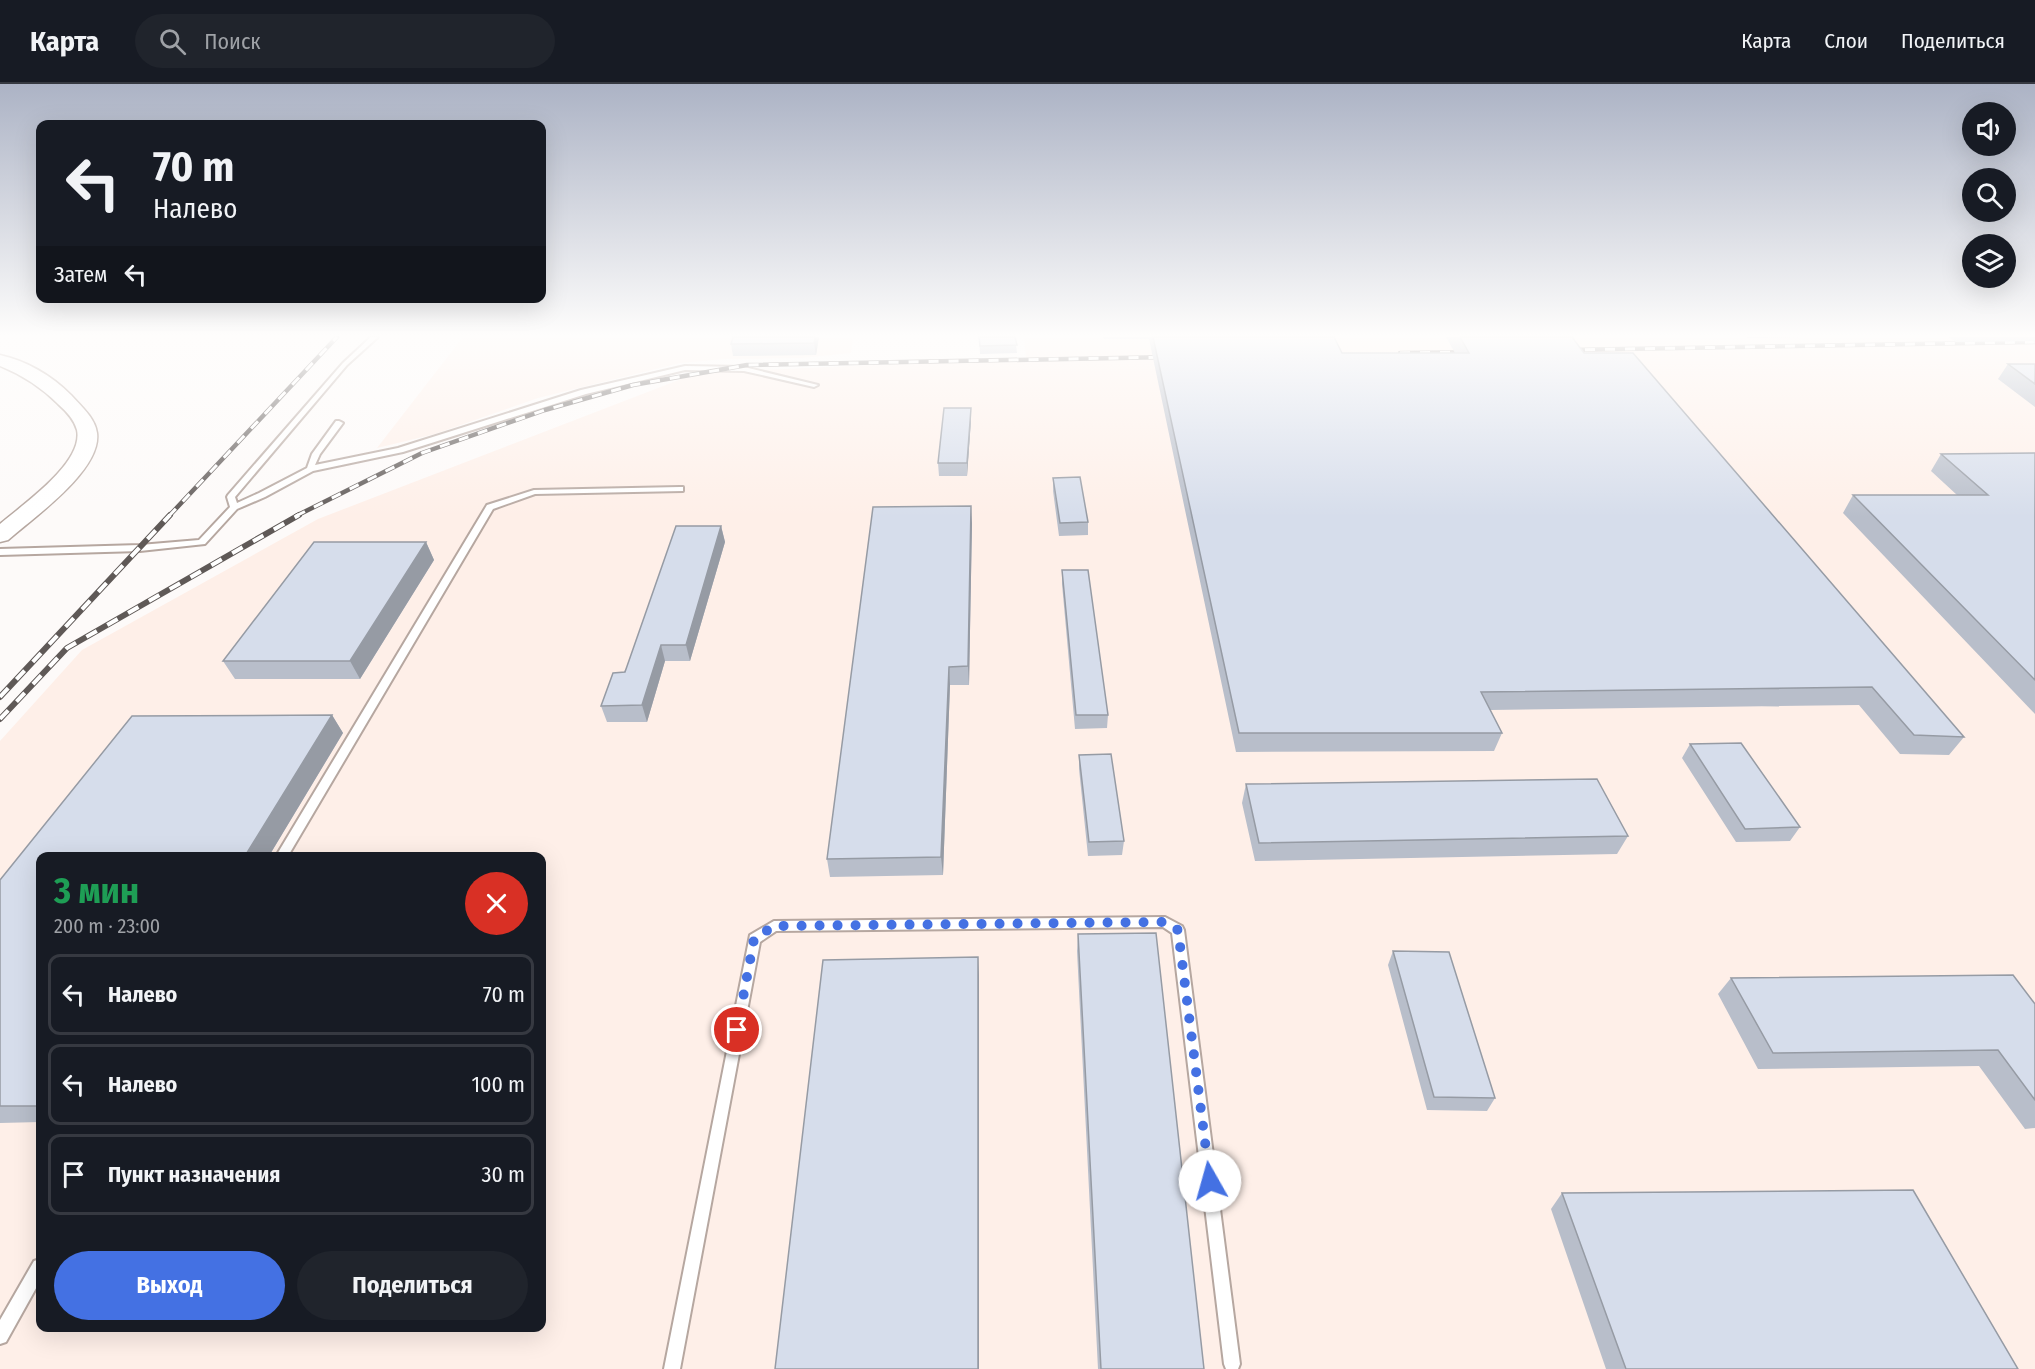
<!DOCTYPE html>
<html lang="ru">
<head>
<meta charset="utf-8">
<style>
	:root { --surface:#171b24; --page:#20242c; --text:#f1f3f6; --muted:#9ea1a6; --line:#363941; --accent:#4471e3 }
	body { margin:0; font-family:"Fira Sans Condensed",sans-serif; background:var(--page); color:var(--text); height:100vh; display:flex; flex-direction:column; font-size:22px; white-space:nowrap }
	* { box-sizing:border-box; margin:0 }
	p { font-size:20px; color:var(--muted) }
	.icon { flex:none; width:33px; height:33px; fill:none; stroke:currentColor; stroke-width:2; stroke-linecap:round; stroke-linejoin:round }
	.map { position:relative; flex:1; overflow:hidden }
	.panel { position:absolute; left:36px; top:768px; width:510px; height:480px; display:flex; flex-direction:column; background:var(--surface); border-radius:12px; box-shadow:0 6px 24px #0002 }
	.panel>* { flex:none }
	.guide { position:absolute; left:36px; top:36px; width:510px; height:183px; border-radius:12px; box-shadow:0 6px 24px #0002; background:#171b24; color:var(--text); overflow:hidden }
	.fabs { position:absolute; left:1962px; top:18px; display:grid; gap:12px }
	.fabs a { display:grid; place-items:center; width:54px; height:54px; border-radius:50%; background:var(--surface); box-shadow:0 6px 24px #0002; font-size:30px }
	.pin { position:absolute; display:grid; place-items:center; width:51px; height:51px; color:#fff; margin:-26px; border:3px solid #fff; border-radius:50%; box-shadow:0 2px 6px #0007 }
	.me { position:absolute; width:66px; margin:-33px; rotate:353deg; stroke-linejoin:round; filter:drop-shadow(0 0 4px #0008) }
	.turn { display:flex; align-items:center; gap:21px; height:126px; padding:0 18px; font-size:27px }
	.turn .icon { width:78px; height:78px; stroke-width:2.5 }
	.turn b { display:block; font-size:42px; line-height:51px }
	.then { display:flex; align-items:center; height:57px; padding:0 18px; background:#0003; gap:12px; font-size:22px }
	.round { display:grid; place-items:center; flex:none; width:63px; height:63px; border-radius:32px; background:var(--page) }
	.summary { display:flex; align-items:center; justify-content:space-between; height:102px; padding:0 18px }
	h1 { font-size:36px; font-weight:700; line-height:45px; color:#1e9e55 }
	.cta { display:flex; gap:12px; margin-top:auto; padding:12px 18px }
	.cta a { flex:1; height:69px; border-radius:36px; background:var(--accent); color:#fff; font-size:24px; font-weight:700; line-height:69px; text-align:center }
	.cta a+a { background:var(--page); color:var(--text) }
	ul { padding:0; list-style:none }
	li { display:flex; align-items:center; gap:18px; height:81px; margin:0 12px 9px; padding:0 6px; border:3px solid var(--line); border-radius:12px }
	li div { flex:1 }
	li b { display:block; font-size:22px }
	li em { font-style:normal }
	header { display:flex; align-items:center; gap:36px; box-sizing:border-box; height:84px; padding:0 30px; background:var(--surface); border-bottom:2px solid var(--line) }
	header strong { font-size:28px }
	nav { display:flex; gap:33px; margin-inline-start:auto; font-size:21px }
	.search { width:420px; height:54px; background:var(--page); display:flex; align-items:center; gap:15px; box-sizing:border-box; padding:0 21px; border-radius:33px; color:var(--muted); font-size:22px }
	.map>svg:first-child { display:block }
	.built { fill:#feefe8; fill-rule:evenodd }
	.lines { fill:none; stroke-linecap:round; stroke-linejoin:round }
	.service-casing { stroke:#b6a7a0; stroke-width:4 }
	.tertiary-casing { stroke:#b6a7a0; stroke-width:3 }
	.service { fill:#fff; fill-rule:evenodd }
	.tertiary { fill:#fff; fill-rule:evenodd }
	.rail-far1-casing { stroke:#5f5957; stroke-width:4.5 }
	.rail-casing { stroke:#5f5957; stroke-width:6 }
	.rail-far1 { stroke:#fff; stroke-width:3; stroke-dasharray:10; stroke-linecap:butt }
	.rail { stroke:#fff; stroke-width:4; stroke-dasharray:12; stroke-linecap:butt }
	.wall { fill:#b8beca }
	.shaded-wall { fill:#969ba4 }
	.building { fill:#d6ddeb; stroke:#969ba4; stroke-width:1.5 }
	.route { stroke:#4471e3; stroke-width:10; stroke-dasharray:0 18 }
</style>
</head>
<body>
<header>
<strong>Карта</strong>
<div class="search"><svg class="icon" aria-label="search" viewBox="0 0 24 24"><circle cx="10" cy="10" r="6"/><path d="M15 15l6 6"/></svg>Поиск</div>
<nav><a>Карта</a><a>Слои</a><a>Поделиться</a></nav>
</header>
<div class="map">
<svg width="2035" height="1285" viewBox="0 0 2035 1285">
	<rect width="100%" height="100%" fill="#fdfaf9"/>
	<path class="built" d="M 463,253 L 853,253 L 851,269 L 802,274 L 725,275 L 680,279 L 538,314 L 435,350 L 377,364 Z
		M 1024,253 L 2035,253 L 2035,1285 L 0,1285 L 0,657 L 82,566 L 318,435 L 697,289 L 1026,274 ZM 40,772 L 542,772 L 542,1244 L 40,1244 Z"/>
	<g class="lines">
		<defs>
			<path id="service" d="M 371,253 L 378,253 L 347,281 L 235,413 L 237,419 L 259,409 L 307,384 L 312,370 L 336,337 L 339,337 L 343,339 L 320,370 L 315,381 L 398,364 L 581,306 L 685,282 L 744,283 L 818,301 L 814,303 L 744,287 L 685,286 L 586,310 L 403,368 L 313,387 L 265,413 L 237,425 L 205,460 L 140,467 L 0,471 L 0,465 L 140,461 L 199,456 L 230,423 L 227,413 L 228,411 L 343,279 Z
				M 680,403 L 683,403 L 683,407 L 535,410 L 493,425 L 288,772 L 276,772 L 487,421 L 534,406 Z
				M 1165,833 L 1182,842 L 1184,846 L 1240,1280 L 1238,1285 L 1226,1285 L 1224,1280 L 1172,849 L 1163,843 L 776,847 L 760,858 L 680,1285 L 664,1285 L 750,851 L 774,837 Z
				M 40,1175 L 40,1197 L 6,1258 L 0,1260 L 0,1236 L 34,1177 Z"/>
			<path id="tertiary" d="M 0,271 C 27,277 52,292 71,311 C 81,322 95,334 97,349 C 102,386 33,434 8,456 L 0,458 L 0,440 C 22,421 84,379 77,346 C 74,335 66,327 58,320 C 41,303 22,291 0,282 Z"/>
		</defs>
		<use href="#service" class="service-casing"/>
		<use href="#tertiary" class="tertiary-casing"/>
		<use href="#service" class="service"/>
		<use href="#tertiary" class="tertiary"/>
		<defs>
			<path id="rail-far1" d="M 1565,266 L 2035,258
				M 1400,269 L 1472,268
				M 169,432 L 337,253
				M 296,432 L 422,369 L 545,326 L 633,301 L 747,281 L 1169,273"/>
			<path id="rail" d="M 0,613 L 170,431
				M 0,635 L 67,564 L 299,431"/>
		</defs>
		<use href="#rail-far1" class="rail-far1-casing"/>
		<use href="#rail" class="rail-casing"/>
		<use href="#rail-far1" class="rail-far1"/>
		<use href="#rail" class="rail"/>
	</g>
	<path class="wall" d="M 819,253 L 816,271 L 733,272 L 731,260 Z
		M 979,253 L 1015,253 L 1017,269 L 980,270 Z
		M 1103,253 L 1334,253 L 1342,269 L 1455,269 L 1446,253 L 1572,253 L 1584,269 L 1964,653 L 1949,671 L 1900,670 L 1859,621 L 1490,626 L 1502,649 L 1494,667 L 1236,668 L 1149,255 L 1104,255 Z
		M 1747,253 L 1822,253 L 1748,254 Z
		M 1949,253 L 2035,253 L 2035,259 L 2033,257 L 1956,258 Z
		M 2008,280 L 2035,280 L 2035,323 L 1998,295 Z
		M 971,336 L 967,392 L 939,392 L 938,379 Z
		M 2035,369 L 2035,630 L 1843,429 L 1853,411 L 1957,411 L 1931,387 L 1941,370 Z
		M 1053,394 L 1088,438 L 1088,451 L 1059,452 L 1053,407 Z
		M 972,439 L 969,601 L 950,601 L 943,791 L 830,793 L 827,775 Z
		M 721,442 L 725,458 L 690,577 L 665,577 L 647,638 L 607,638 L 601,622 Z
		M 426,458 L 434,476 L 360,595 L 235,595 L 223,577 Z
		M 1062,486 L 1108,631 L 1107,644 L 1075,645 L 1062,500 Z
		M 332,631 L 343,649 L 269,772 L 40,772 L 40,1038 L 0,1039 L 0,796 L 132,632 Z
		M 1690,660 L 1800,743 L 1790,757 L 1736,758 L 1682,674 Z
		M 1079,671 L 1124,757 L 1122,771 L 1088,772 L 1079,685 Z
		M 1246,700 L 1628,752 L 1617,770 L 1255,777 L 1242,719 Z
		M 1078,850 L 1204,1285 L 1098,1285 L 1077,867 Z
		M 1393,867 L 1495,1014 L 1487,1027 L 1427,1026 L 1388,881 Z
		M 1731,894 L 2035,920 L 2035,1044 L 2025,1045 L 1979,982 L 1758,985 L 1718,910 Z
		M 1562,1109 L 2018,1285 L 1606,1285 L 1551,1125 Z"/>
	<path class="shaded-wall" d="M 815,253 L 819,253 L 816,271 L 814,259 Z
		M 971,324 L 971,336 L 967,392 L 967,379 Z
		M 971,422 L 972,439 L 969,601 L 968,582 Z
		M 721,442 L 725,458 L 690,577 L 686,561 Z
		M 426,458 L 434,476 L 360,595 L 350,577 Z
		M 661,561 L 665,577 L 647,638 L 642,621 Z
		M 949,583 L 950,601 L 943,791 L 941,773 Z
		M 332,631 L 343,649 L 269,772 L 245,772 Z
		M 978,873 L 979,891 L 979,1285 L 978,1285 Z"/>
	<path class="building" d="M 733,253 L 815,253 L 814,259 L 731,260 Z
		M 979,253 L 1015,253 L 1017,261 L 980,262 Z
		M 1153,253 L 1334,253 L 1342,269 L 1469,269 L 1460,253 L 1572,253 L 1584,269 L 1633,269 L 1964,653 L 1914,651 L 1872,603 L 1481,608 L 1502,649 L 1239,649 Z
		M 2008,280 L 2035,280 L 2035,300 Z
		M 944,324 L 971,324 L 967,379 L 938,379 Z
		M 2035,369 L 2035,596 L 1853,411 L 1988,411 L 1941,370 Z
		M 1080,393 L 1088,438 L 1060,439 L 1053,394 Z
		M 971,422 L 968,582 L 949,583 L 941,773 L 827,775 L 873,423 Z
		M 676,442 L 721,442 L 686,561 L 661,561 L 642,621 L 601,622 L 613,589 L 625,588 Z
		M 314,458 L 426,458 L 350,577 L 223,577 Z
		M 1062,486 L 1088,486 L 1108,631 L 1076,631 Z
		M 332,631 L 245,772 L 40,772 L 40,1022 L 0,1022 L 0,796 L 132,632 Z
		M 1741,659 L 1800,743 L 1745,745 L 1690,660 Z
		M 1111,670 L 1124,757 L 1089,758 L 1079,671 Z
		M 1597,695 L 1628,752 L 1259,759 L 1246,700 Z
		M 1156,849 L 1204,1285 L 1101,1285 L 1078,850 Z
		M 1393,867 L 1449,868 L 1495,1014 L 1434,1013 Z
		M 978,873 L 978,1285 L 775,1285 L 823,876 Z
		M 2013,891 L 2035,920 L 2035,1016 L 1998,966 L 1773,969 L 1731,894 Z
		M 1913,1106 L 2018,1285 L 1626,1285 L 1562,1109 Z"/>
	<linearGradient id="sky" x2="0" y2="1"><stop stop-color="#acb3c5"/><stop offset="0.58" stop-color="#fefdfc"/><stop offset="1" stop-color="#fefdfc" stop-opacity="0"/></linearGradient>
	<rect width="2035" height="433" fill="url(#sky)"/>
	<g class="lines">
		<path class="route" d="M 737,946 L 754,855 L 774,842 L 1165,838 L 1178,846 L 1210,1097"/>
	</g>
</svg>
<div class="fabs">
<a><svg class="icon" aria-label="sound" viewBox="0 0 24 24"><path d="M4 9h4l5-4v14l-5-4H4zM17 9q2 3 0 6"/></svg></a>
<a><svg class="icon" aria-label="search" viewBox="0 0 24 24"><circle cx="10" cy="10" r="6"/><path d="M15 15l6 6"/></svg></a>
<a><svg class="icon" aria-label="layers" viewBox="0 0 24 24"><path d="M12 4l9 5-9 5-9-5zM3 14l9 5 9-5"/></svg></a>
</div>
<div class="pin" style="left:737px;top:946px;background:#d93025"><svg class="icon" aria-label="arrive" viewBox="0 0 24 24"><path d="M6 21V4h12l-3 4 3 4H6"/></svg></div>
<svg class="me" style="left:1210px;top:1097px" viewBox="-20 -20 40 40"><circle r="19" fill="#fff"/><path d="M0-13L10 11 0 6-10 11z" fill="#4471e3"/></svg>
<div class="guide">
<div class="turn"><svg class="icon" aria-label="left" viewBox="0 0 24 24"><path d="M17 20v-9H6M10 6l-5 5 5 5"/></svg><div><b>70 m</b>Налево</div></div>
<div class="then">Затем<svg class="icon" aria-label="left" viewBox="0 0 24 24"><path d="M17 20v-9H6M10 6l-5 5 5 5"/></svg></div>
</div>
<section class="panel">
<div class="summary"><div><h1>3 мин</h1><p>200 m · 23:00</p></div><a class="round" style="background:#d93025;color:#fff"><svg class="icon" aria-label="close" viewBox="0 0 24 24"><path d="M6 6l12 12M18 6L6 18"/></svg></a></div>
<ul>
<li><svg class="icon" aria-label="left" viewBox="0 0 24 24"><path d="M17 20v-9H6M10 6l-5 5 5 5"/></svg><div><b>Налево</b></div><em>70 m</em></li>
<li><svg class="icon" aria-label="left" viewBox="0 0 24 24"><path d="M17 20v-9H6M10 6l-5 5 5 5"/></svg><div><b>Налево</b></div><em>100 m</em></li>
<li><svg class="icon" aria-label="arrive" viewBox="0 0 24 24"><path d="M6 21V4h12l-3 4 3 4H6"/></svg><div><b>Пункт назначения</b></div><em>30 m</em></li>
</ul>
<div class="cta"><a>Выход</a><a>Поделиться</a></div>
</section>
</div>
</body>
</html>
